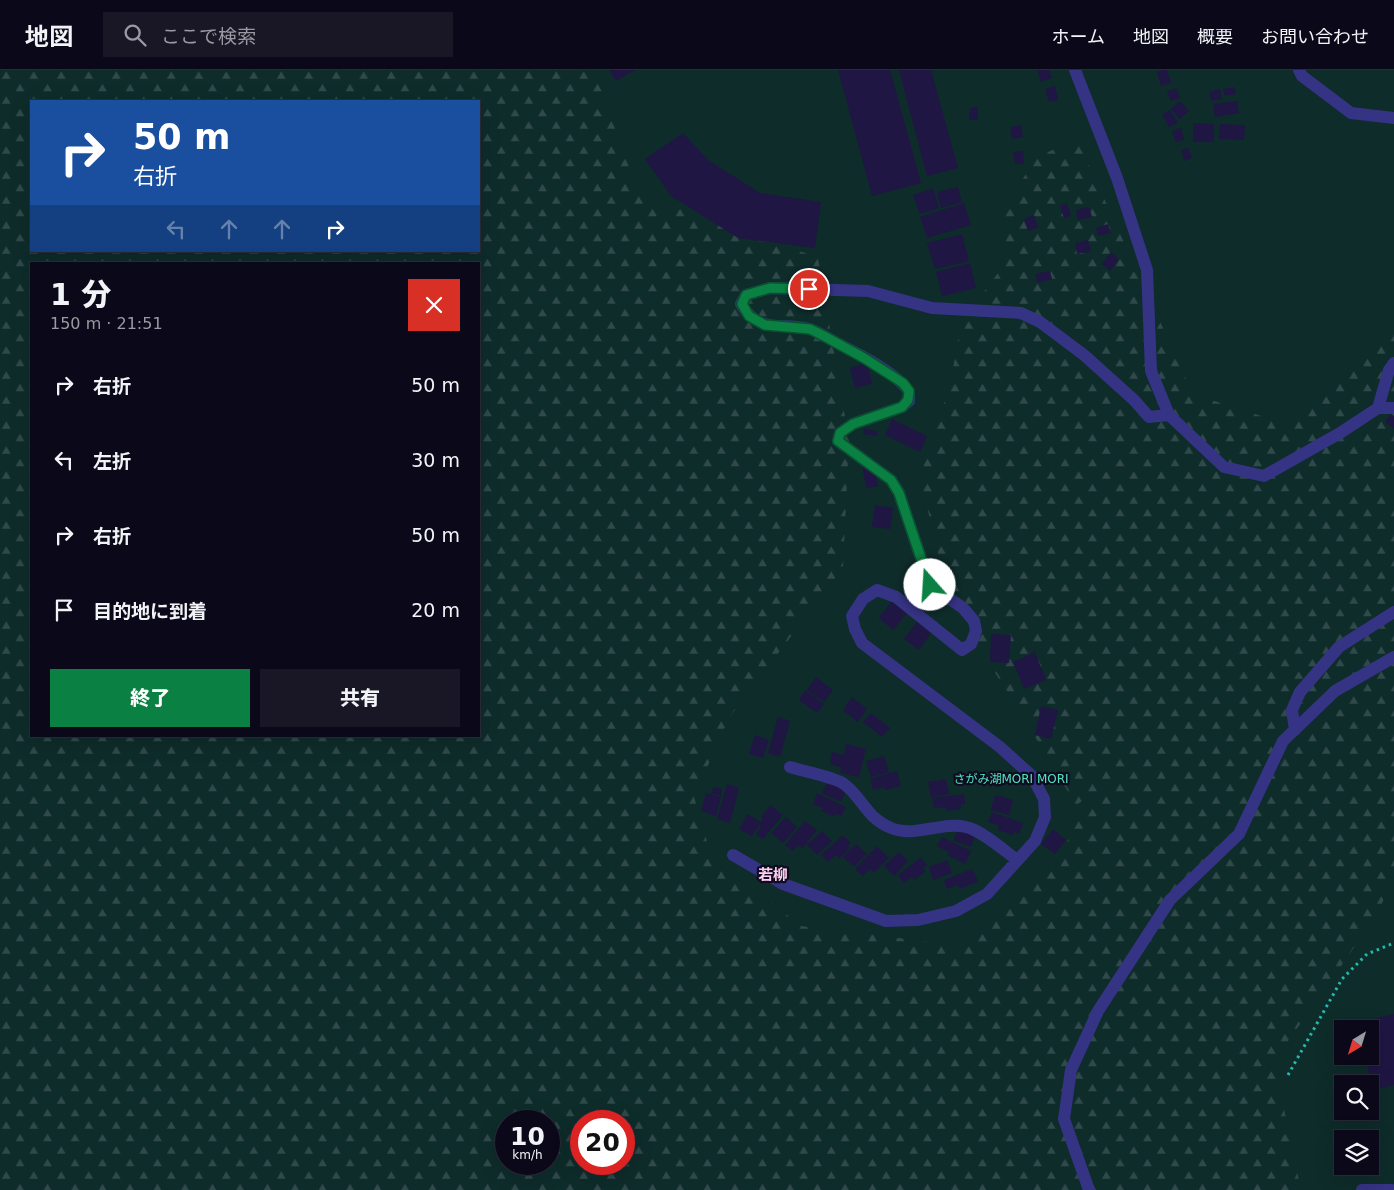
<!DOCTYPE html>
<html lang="ja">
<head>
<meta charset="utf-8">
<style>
	:root { --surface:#0b0919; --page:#191726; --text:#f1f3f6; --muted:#9a9aa2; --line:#2b2a38; --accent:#0b8043 }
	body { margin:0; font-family:"DejaVu Sans","Noto Sans JP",sans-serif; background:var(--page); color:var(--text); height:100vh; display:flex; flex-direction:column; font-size:19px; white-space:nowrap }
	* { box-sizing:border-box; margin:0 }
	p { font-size:16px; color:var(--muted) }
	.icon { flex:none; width:28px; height:28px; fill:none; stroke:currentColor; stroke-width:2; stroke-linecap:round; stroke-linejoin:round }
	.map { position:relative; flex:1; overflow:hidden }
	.details { position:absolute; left:30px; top:192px; width:450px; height:475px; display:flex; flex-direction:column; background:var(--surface); border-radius:0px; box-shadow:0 5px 20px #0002,0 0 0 1px var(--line) }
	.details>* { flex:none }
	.guide { position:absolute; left:30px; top:30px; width:450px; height:152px; border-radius:0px; box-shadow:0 5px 20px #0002,0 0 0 1px var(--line); background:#1a4fa0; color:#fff; overflow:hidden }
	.needle { width:32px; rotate:218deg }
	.tools { position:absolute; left:1334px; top:950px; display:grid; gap:10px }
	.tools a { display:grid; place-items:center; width:45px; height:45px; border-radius:0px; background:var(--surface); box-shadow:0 5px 20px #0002,0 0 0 1px var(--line); font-size:25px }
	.speed { position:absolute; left:495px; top:1040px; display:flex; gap:10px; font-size:25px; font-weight:700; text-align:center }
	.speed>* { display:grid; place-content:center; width:65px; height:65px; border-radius:50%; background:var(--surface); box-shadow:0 5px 20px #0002,0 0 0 1px var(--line); line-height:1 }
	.speed small { font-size:12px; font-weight:400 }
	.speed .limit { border:8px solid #d22; background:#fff; color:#111 }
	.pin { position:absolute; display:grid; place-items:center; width:42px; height:42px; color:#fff; margin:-21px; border:2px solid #fff; border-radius:50%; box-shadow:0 1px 5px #0007 }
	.me { position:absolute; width:55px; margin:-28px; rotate:341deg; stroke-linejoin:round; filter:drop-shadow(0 0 4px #0008) }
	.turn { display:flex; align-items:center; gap:18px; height:105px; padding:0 20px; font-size:22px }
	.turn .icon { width:65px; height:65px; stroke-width:2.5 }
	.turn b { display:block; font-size:35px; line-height:42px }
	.lanes { display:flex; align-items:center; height:48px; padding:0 20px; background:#0003; justify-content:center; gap:25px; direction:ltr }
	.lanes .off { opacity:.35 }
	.round { display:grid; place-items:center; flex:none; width:52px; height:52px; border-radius:0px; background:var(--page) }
	.overview { display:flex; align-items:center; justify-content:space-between; height:85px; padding:0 20px }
	h1 { font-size:30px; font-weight:800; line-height:38px }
	.cta { display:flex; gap:10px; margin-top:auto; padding:10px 20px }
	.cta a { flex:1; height:58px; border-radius:0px; background:var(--accent); color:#fff; font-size:20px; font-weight:800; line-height:58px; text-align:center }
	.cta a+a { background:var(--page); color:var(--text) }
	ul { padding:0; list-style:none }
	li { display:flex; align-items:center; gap:15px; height:75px; padding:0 20px }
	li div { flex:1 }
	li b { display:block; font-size:19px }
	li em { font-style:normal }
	header { display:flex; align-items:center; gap:30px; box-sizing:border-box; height:70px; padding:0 25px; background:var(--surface); border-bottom:1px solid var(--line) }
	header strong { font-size:24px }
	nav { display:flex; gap:28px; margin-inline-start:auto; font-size:18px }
	.search { width:350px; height:45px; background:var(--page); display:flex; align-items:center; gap:12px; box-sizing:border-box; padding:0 18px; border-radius:0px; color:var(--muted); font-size:19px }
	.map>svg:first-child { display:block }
	.green { fill:#0e2c2a; fill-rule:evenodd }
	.forest { fill:url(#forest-firs); fill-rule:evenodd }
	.building { fill:#1f1643 }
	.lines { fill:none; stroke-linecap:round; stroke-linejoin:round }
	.path { stroke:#26b9ae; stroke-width:3; stroke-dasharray:2.5 4; stroke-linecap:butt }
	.minor { stroke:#353383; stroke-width:12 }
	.route-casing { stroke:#07532c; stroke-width:12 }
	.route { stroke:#0b8043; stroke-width:9 }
	.labels { text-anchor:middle; stroke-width:4.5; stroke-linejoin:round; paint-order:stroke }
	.park-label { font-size:12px; fill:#51e6be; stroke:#0f0c21 }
	.quarter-label { font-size:15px; font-weight:bold; fill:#ffceee; stroke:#0f0c21 }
</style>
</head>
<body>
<header>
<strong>地図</strong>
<div class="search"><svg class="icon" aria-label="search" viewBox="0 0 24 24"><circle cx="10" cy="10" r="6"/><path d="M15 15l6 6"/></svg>ここで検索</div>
<nav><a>ホーム</a><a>地図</a><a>概要</a><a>お問い合わせ</a></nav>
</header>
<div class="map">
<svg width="1394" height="1120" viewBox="0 0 1394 1120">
	<defs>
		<pattern id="forest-firs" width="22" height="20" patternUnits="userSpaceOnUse" patternTransform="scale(1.25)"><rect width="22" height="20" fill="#0e2c2a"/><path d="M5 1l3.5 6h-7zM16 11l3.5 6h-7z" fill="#30494a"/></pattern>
	</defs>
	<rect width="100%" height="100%" fill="#0f0c21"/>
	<path class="green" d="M 347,0 L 1394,0 L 1394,1120 L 821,1120 L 567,730 L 479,31 ZM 1342,959 L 1370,959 L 1370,986 L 1342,986 ZM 1342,1014 L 1370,1014 L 1370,1041 L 1342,1041 ZM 1342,1069 L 1370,1069 L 1370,1096 L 1342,1096 Z"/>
	<path class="forest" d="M 0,0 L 594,0 L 641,130 L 704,144 L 818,188 L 849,370 L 843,498 L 729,648 L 694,727 L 711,785 L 801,856 L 964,876 L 1045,800 L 1050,803 L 1088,733 L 1084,730 L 1076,735 L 1019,640 L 972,567 L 983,560 L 979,553 L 963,538 L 944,509 L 920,407 L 950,315 L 961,253 L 998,203 L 1007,133 L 1037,87 L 1077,69 L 1193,324 L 1283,353 L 1394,263 L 1394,409 L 1387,431 L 1394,434 L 1394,806 L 1377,845 L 1274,991 L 1301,1120 L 0,1120 ZM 31,31 L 479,31 L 479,181 L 31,181 ZM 31,194 L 479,194 L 479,666 L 31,666 ZM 506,1051 L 549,1051 L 549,1094 L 506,1094 ZM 581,1051 L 624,1051 L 624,1094 L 581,1094 Z"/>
	<path class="building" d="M 609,0 L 635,0 L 616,11 Z
		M 838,0 L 890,0 L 921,113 L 872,126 Z
		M 899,0 L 931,0 L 958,98 L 927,106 Z
		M 1037,0 L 1049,0 L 1052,8 L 1041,12 Z
		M 1164,0 L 1167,0 L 1171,13 L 1161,16 L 1157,2 Z
		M 1055,16 L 1058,30 L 1049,32 L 1045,19 Z
		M 1234,17 L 1236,24 L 1225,26 L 1223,19 Z
		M 1176,18 L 1180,28 L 1171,31 L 1167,22 Z
		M 1220,19 L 1222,29 L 1211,31 L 1209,22 Z
		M 1180,31 L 1189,41 L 1180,49 L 1171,39 Z
		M 1237,31 L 1239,43 L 1215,47 L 1213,34 Z
		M 978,37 L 978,50 L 969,50 L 970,38 Z
		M 1170,40 L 1178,53 L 1169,57 L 1162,44 Z
		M 1193,53 L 1214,54 L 1214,72 L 1193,72 Z
		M 1220,54 L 1245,55 L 1244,70 L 1219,69 Z
		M 1021,55 L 1023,67 L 1012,69 L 1010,57 Z
		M 1181,58 L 1184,70 L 1175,72 L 1172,61 Z
		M 683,63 L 708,90 L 760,123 L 821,132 L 815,178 L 738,168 L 671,126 L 645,89 Z
		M 1188,78 L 1192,88 L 1184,91 L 1181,80 Z
		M 1023,81 L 1024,93 L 1015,94 L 1013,82 Z
		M 958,117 L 962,132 L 941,138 L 937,122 Z
		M 933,118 L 939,138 L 920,144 L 913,125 Z
		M 964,133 L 971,155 L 927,168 L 920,147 Z
		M 1067,133 L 1071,146 L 1064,148 L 1060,136 Z
		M 1089,137 L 1092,147 L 1078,150 L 1076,140 Z
		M 1034,145 L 1038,157 L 1028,161 L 1024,149 Z
		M 1108,154 L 1111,163 L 1098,166 L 1096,158 Z
		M 962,164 L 969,191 L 935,199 L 927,173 Z
		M 1088,170 L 1091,181 L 1077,184 L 1075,173 Z
		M 1111,182 L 1119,189 L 1110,201 L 1102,194 Z
		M 970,193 L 976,218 L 942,226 L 936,202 Z
		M 1050,201 L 1052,209 L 1038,213 L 1035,204 Z
		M 867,293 L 872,314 L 855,318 L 850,298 Z
		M 1391,344 L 1394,346 L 1394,358 L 1385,352 Z
		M 892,349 L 927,366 L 920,382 L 885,365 Z
		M 864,359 L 877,361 L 877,366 L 863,364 Z
		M 874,393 L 878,416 L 866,418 L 862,396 Z
		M 875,435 L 893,438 L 890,459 L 872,457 Z
		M 892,531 L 907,543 L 893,560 L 879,548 Z
		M 917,552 L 931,563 L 919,580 L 904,569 Z
		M 991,564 L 1011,565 L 1009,593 L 990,592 Z
		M 1035,582 L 1046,610 L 1024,619 L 1013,592 Z
		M 816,607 L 833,620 L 824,632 L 807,620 Z
		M 805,620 L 824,634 L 817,643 L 799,630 Z
		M 852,627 L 867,639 L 858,652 L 843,640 Z
		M 1041,636 L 1058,640 L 1051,669 L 1035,665 Z
		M 871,643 L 890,658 L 882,667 L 863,652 Z
		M 778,647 L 790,651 L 780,687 L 768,683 Z
		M 755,665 L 769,670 L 763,688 L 749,684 Z
		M 846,674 L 866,679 L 859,707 L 840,703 L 841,697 L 830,694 L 832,682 L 844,685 Z
		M 884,686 L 889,702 L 871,707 L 866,691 Z
		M 897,701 L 901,716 L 886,720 L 884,717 L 873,720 L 870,709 Z
		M 829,709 L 847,718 L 841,732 L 822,723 Z
		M 946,709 L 949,724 L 931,727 L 928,712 Z
		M 727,714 L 739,718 L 730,753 L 717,749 Z
		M 713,717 L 722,719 L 721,726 L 711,723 Z
		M 706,723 L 721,727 L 716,746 L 701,741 Z
		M 817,723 L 846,737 L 841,746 L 836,744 L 835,747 L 821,741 L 823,738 L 813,734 Z
		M 964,724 L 965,734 L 960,735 L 961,739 L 947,741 L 946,737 L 934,738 L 932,728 Z
		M 995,725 L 1013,730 L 1009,745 L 991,740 Z
		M 770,735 L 783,745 L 763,769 L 756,764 L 761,756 L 759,755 L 752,766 L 739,759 L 748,744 L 761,752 L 763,749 L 761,747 Z
		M 992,742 L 1023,753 L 1019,764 L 1014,762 L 1013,765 L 998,760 L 999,756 L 988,752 Z
		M 786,747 L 797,757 L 783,773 L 771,763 Z
		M 805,751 L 817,760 L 803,778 L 798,775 L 793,781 L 785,775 Z
		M 958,757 L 976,763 L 971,777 L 954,771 Z
		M 1053,759 L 1066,770 L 1055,784 L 1041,774 Z
		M 822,761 L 832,771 L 817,785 L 807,775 Z
		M 843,765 L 851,773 L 848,776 L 850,778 L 839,789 L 836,785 L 828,792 L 821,785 Z
		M 942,767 L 971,781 L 965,794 L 947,785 L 949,782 L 937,776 Z
		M 856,774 L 867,784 L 854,797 L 843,787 Z
		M 877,776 L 889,788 L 874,803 L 870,799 L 863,806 L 855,799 Z
		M 899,782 L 908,791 L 894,806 L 884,796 Z
		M 921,787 L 927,795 L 923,798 L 926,801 L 914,810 L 912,807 L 904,813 L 898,805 Z
		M 947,790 L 952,803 L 933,810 L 929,797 Z
		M 972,799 L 978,811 L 960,819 L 958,815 L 947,819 L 944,810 Z
		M 1394,944 L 1394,1015 L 1373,1020 L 1365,986 L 1370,986 L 1370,959 L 1358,959 L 1357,953 Z"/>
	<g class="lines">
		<path class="path" d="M 1288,1005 L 1342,909 L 1367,884 L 1394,873"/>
		<path class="minor" d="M 1075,0 L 1117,108 L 1147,200 L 1151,301 L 1169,345 L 1224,397 L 1264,406 L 1340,363 L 1378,338 L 1394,338
			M 1299,0 L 1302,6 L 1351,43 L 1394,48
			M 1378,338 L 1389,300 L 1394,293
			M 1295,660 L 1292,640 L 1300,622 L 1339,577 L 1394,542
			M 790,697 C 802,701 835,707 844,714 C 863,728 866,748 891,758 C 915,768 942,751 966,757 C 981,760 1005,781 1017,790
			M 733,785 L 783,814 L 886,851 L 918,850 L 956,841 L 987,824 L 1035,771 L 1045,747 L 1044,729 L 1032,706 L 1000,677 L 862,573 L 855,559 L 852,546 L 863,529 L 877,520 L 896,527 L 962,580 L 971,574 L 976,561 L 974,551 L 963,538 L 930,515 L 899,423 L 891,410 L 838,371 L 840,363 L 853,354 L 902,337 L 909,331 L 909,321 C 894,301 856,283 833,271 C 826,267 817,261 809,259 C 780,252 760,265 741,234 L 746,225 L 770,218 L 868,221 L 932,238 L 1021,243 L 1040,252 L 1084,285 L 1134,330 L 1149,347 L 1169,345
			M 1089,1120 L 1064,1049 L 1071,1000 L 1098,941 L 1170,830 L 1239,764 L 1283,671 L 1335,621 L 1394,587
			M 1362,1120 L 1392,1120"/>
	</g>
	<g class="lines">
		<defs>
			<path id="route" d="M 809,219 L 770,218 L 746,225 L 742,234 L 749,246 L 765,255 L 810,259 L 824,266 L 864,288 L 903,313 L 909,321 L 908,330 L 902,337 L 853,354 L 840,363 L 838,371 L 891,410 L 899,423 L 930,515"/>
		</defs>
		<use href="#route" class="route-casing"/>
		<use href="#route" class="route"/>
	</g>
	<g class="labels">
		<g class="park-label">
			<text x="1011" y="713">さがみ湖MORI MORI</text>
		</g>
		<g class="quarter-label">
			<text x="773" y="810">若柳</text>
		</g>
	</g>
</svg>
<div class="tools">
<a><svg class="needle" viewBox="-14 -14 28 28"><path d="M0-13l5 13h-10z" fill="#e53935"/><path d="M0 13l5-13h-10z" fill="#9a9aa2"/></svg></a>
<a><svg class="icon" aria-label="search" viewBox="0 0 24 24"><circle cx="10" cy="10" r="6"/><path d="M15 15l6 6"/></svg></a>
<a><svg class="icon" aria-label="layers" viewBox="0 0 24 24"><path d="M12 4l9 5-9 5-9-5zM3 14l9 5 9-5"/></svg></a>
</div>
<div class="speed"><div>10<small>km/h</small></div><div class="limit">20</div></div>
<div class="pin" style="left:809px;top:219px;background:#d93025"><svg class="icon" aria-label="arrive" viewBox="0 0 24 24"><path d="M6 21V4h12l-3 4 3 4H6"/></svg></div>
<svg class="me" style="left:930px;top:515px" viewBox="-20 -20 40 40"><circle r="19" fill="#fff"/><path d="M0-13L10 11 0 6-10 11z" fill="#0b8043"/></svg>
<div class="guide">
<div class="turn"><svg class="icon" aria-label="right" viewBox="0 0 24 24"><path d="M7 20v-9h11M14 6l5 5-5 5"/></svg><div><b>50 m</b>右折</div></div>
<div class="lanes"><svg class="icon off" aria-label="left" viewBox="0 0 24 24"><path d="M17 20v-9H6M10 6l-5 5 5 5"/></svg><svg class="icon off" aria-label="ahead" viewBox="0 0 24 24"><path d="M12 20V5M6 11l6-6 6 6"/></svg><svg class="icon off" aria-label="ahead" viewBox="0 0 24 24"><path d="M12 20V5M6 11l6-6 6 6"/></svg><svg class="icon" aria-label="right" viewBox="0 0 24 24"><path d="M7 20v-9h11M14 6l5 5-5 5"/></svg></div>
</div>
<section class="details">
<div class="overview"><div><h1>1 分</h1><p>150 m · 21:51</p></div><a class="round" style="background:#d93025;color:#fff"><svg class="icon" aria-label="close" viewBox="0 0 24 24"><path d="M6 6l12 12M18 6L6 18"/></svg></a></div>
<ul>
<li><svg class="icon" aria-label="right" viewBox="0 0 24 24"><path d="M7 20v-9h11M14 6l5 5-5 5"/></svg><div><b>右折</b></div><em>50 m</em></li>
<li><svg class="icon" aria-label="left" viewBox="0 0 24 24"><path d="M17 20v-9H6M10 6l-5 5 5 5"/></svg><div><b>左折</b></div><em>30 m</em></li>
<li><svg class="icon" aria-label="right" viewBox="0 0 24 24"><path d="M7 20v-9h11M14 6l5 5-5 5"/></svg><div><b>右折</b></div><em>50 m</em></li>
<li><svg class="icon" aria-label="arrive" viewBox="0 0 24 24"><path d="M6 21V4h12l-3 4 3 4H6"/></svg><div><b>目的地に到着</b></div><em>20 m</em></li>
</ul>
<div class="cta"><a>終了</a><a>共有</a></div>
</section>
</div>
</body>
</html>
